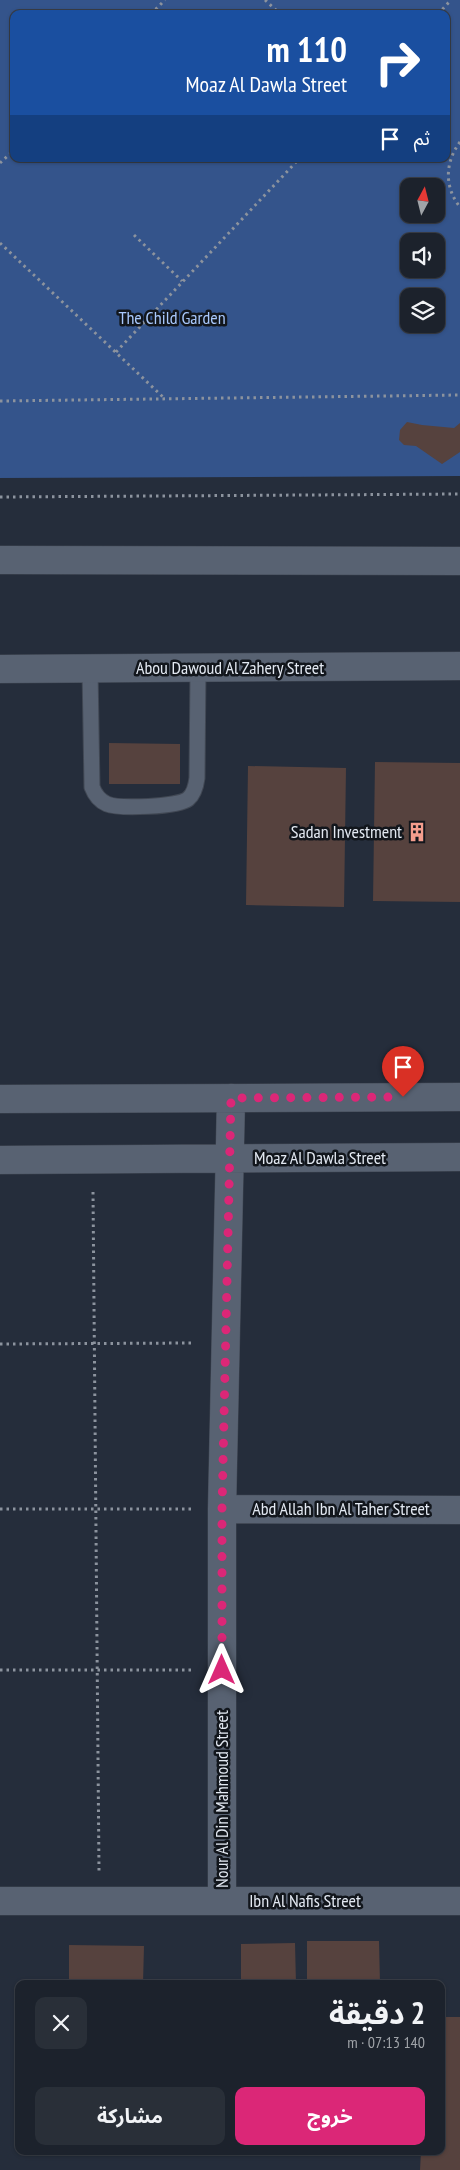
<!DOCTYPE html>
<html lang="ar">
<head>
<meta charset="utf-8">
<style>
	:root { --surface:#1c222c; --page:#292f38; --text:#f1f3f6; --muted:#a0a4a9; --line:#3a3f48; --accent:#db2777 }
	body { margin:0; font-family:"PT Sans Narrow","Noto Sans Arabic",sans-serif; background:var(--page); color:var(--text); direction:rtl; height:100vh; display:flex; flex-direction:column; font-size:19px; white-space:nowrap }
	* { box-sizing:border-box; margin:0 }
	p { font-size:16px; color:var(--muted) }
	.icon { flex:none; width:28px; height:28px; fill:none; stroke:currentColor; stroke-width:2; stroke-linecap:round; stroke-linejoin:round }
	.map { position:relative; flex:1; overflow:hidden; direction:ltr }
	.details { position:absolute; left:15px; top:1980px; width:430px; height:175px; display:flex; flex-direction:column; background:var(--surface); border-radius:10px; box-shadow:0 1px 4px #0004,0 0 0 1px var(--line); direction:rtl }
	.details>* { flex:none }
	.top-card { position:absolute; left:10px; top:10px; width:440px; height:152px; border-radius:10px; box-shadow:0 1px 4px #0004,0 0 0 1px var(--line); direction:rtl; background:#1a4fa0; color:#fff; overflow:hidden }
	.needle { width:32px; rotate:7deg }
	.buttons { position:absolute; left:400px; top:178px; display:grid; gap:10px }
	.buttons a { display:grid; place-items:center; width:45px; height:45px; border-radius:10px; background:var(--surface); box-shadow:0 1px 4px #0004,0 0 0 1px var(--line); font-size:25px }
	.pin { position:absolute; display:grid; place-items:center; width:42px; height:42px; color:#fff; margin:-51px -21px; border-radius:50% 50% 50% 0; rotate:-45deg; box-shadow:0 0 5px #0007 }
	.pin .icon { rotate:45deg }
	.me { position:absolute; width:55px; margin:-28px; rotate:0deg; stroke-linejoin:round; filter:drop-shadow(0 0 4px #0008) }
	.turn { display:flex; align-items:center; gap:18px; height:105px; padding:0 20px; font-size:22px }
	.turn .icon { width:65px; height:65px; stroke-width:2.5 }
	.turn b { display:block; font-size:35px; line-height:42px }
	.then { display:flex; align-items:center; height:48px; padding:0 20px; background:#0003; gap:10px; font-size:19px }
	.round { display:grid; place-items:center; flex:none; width:52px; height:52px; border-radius:10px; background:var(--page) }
	.overview { display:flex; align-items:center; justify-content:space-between; height:85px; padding:0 20px }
	h1 { font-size:30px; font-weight:700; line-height:38px }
	.button { display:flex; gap:10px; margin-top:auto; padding:10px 20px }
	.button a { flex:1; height:58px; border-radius:10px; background:var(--accent); color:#fff; font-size:20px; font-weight:700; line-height:58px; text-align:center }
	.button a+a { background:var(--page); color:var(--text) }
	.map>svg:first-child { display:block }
	.green { fill:#34548b; fill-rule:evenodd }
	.building { fill:#56423e }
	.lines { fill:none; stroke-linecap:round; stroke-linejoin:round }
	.lane-casing { stroke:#414854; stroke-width:17 }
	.street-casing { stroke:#414854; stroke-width:29 }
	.secondary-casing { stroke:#414854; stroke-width:29 }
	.path { stroke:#8c939e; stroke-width:3; stroke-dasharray:2.5 4; stroke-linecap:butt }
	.lane { stroke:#586272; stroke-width:15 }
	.street { stroke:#586272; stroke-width:28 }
	.secondary { stroke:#586272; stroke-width:28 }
	.route { stroke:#db2777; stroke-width:9; stroke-dasharray:0 16.2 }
	.labels { text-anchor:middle; stroke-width:5; stroke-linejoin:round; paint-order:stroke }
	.park-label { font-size:18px; fill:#a9c9fd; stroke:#12161c }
	.street-label { font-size:18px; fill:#e3e9f2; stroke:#12161c }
	.poi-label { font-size:18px; fill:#e3e9f2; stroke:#12161c; text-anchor:end }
</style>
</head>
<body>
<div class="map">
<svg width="460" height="2170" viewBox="0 0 460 2170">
	<rect width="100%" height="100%" fill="#252d3b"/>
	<path class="green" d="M 0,0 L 460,0 L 460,476 L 0,478 ZM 14,14 L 446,14 L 446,159 L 14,159 ZM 409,186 L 436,186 L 436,214 L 409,214 ZM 409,241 L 436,241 L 436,269 L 409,269 ZM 409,296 L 436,296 L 436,324 L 409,324 Z"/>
	<path class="building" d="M 407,422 L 422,425 L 454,428 L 460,423 L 460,452 L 442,464 L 416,446 L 404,445 L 399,440 L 400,430 Z
		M 109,743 L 180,744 L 180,784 L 109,784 Z
		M 375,762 L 460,763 L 460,902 L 373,901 Z
		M 248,766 L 346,768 L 344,907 L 246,905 Z
		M 307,1941 L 379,1941 L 380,1984 L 307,1984 Z
		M 295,1943 L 296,1984 L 241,1984 L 241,1944 Z
		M 69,1945 L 144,1946 L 143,1984 L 69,1984 Z
		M 441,2017 L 460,2017 L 460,2170 L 420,2170 L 421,2151 L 441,2151 Z"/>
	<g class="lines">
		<defs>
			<path id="lane" d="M 90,669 L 92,787 C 95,795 100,801 107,804 C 119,809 178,807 188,799 C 194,794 196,786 197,778 L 198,668"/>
			<path id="street" d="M 0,1099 L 460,1097
				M 0,1160 L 460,1157
				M 222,1509 L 460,1510
				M 0,1901 L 460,1901
				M 222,1901 L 222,1509 L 231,1098"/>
			<path id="secondary" d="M 0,560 L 460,561
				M 0,669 L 460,666"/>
		</defs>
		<use href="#lane" class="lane-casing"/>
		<use href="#street" class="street-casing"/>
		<use href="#secondary" class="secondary-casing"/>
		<path class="path" d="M 265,0 L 277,11
			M 151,14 L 165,0
			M 438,14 L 451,0
			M 460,142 C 445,162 444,187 460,207
			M 0,163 L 14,150
			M 134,235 L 182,281
			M 0,243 L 163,397
			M 116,352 L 299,159
			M 0,401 L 460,395
			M 0,497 L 460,494
			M 93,1192 L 99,1871
			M 0,1344 L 193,1343
			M 0,1509 L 192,1509
			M 0,1670 L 192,1670"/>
		<use href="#lane" class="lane"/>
		<use href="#street" class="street"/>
		<use href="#secondary" class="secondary"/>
	</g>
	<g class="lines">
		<path class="route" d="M 222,1670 L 222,1509 L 231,1098 L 403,1097"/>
	</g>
	<defs>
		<symbol id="building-bare" viewBox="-9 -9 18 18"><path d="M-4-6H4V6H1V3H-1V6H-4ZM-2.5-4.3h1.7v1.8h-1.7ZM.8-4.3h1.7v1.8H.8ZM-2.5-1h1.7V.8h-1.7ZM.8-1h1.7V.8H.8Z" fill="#f49d8d" stroke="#12161c" stroke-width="2.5" paint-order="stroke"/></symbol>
	</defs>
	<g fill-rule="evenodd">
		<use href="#building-bare" x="403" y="818" width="28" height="28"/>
	</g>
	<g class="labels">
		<g class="park-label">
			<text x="172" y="324">The Child Garden</text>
		</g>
		<g class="street-label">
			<text x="230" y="674">Abou Dawoud Al Zahery Street</text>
			<text x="320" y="1164">Moaz Al Dawla Street</text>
			<text x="341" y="1515">Abd Allah Ibn Al Taher Street</text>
			<text transform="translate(222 1799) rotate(-90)" y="6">Nour Al Din Mahmoud Street</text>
			<text x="305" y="1907">Ibn Al Nafis Street</text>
		</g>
		<g class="poi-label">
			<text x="402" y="838">Sadan Investment</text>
		</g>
	</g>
</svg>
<div class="buttons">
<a><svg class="needle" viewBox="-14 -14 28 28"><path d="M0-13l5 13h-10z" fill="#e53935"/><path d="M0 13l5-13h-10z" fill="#a0a4a9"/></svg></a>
<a><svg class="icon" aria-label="sound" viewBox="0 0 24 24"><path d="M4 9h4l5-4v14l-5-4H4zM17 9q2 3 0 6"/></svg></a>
<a><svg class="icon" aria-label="layers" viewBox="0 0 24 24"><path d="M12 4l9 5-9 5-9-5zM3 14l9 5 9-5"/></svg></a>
</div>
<div class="pin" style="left:403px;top:1097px;background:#d93025"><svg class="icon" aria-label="arrive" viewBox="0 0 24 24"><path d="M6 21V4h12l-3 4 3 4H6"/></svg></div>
<svg class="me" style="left:222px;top:1670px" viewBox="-20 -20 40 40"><path d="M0-17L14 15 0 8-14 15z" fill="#db2777" stroke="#fff" stroke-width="4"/></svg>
<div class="top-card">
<div class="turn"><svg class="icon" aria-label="right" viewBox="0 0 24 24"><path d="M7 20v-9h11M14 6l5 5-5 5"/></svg><div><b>110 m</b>Moaz Al Dawla Street</div></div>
<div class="then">ثم<svg class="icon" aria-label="arrive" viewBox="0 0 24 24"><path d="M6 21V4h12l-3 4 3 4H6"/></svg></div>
</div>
<section class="details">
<div class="overview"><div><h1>2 دقيقة</h1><p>140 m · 07:13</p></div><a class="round"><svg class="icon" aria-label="close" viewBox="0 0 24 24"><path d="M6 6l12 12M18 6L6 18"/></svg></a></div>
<div class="button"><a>خروج</a><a>مشاركة</a></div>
</section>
</div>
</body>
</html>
